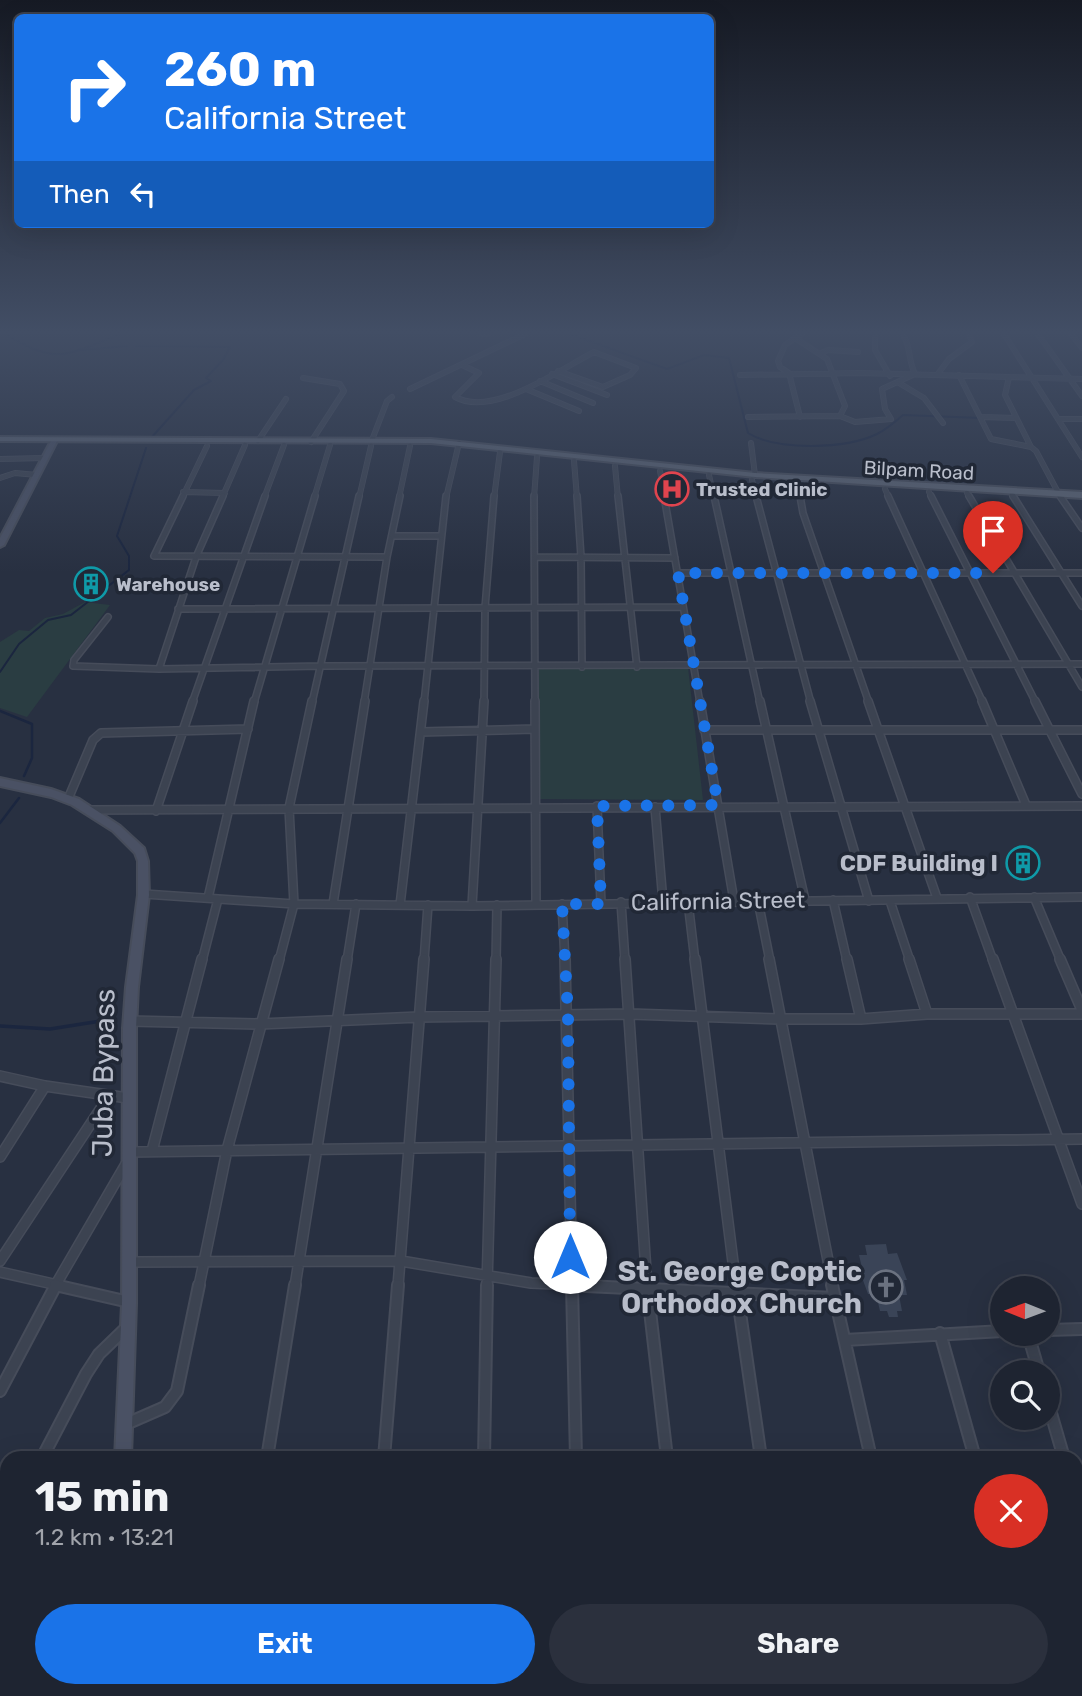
<!DOCTYPE html>
<html lang="en">
<head>
<meta charset="utf-8">
<style>
	:root { --surface:#1e2431; --page:#2b303d; --text:#f1f3f6; --muted:#a1a4ab; --line:#3c414d; --accent:#1a73e8 }
	body { margin:0; font-family:Rubik,sans-serif; background:var(--page); color:var(--text); height:100vh; display:flex; flex-direction:column; font-size:26px; white-space:nowrap }
	* { box-sizing:border-box; margin:0 }
	p { font-size:23px; color:var(--muted) }
	.icon { flex:none; width:38px; height:38px; fill:none; stroke:currentColor; stroke-width:2; stroke-linecap:round; stroke-linejoin:round }
	.map { position:relative; flex:1; overflow:hidden }
	.sheet { position:absolute; left:0px; top:1451px; width:1083px; height:247px; display:flex; flex-direction:column; background:var(--surface); border-radius:21px 21px 0 0; box-shadow:0 7px 28px #0002,0 0 0 2px var(--line) }
	.sheet>* { flex:none }
	.hud { position:absolute; left:14px; top:14px; width:700px; height:214px; border-radius:10px; box-shadow:0 7px 28px #0002,0 0 0 2px var(--line); background:#1a73e8; color:#fff; overflow:hidden }
	.needle { width:46px; rotate:271deg }
	.fabs { position:absolute; left:990px; top:1276px; display:grid; gap:14px }
	.fabs a { display:grid; place-items:center; width:70px; height:70px; border-radius:50%; background:var(--surface); box-shadow:0 7px 28px #0002,0 0 0 2px var(--line); font-size:35px }
	.pin { position:absolute; display:grid; place-items:center; width:60px; height:60px; color:#fff; margin:-72px -30px; border-radius:50% 50% 50% 0; rotate:-45deg; box-shadow:0 0 7px #0007 }
	.pin .icon { rotate:45deg }
	.me { position:absolute; width:77px; margin:-38px; rotate:0deg; stroke-linejoin:round; filter:drop-shadow(0 0 5px #0008) }
	.turn { display:flex; align-items:center; gap:24px; height:147px; padding:0 35px; font-size:32px }
	.turn .icon { width:91px; height:91px; stroke-width:2.5 }
	.turn b { display:block; font-size:49px; line-height:60px }
	.then { display:flex; align-items:center; height:66px; padding:0 35px; background:#0003; gap:14px; font-size:26px }
	.round { display:grid; place-items:center; flex:none; width:74px; height:74px; border-radius:37px; background:var(--page) }
	.overview { display:flex; align-items:center; justify-content:space-between; height:119px; padding:0 35px }
	h1 { font-size:42px; font-weight:700; line-height:52px }
	.button { display:flex; gap:14px; margin-top:auto; padding:14px 35px }
	.button a { flex:1; height:80px; border-radius:42px; background:var(--accent); color:#fff; font-size:28px; font-weight:700; line-height:80px; text-align:center }
	.button a+a { background:var(--page); color:var(--text) }
	.map>svg:first-child { display:block }
	.green { fill:#2a3d42 }
	.lines { fill:none; stroke-linecap:round; stroke-linejoin:round }
	.stream-far2 { stroke:#1b263f; stroke-width:2 }
	.stream-far1 { stroke:#1b263f; stroke-width:2.5 }
	.stream { stroke:#1b263f; stroke-width:3.5 }
	.building { fill:#3a4457 }
	.street-far4-casing { stroke:#464c5a; stroke-width:6 }
	.street-far3-casing { stroke:#464c5a; stroke-width:8 }
	.street-far2-casing { stroke:#464c5a; stroke-width:10 }
	.street-far1-casing { stroke:#464c5a; stroke-width:12 }
	.street-casing { stroke:#464c5a; stroke-width:14 }
	.secondary-casing { stroke:#464c5a; stroke-width:4 }
	.primary-casing { stroke:#464c5a; stroke-width:4 }
	.street-far4 { stroke:#3c4351; stroke-width:4.5 }
	.street-far3 { stroke:#3c4351; stroke-width:5 }
	.street-far2 { stroke:#3c4351; stroke-width:7 }
	.street-far1 { stroke:#3c4351; stroke-width:9 }
	.street { stroke:#3c4351; stroke-width:10 }
	.secondary { fill:#4a5164; fill-rule:evenodd }
	.primary { fill:#5a6271; fill-rule:evenodd }
	.route { stroke:#1a73e8; stroke-width:12; stroke-dasharray:0 21.6 }
	.labels { text-anchor:middle; stroke-width:7; stroke-linejoin:round; paint-order:stroke }
	.far-street-label { font-size:19px; fill:#b9becb; stroke:#212836 }
	.far-poi-label { font-size:19px; font-weight:bold; fill:#b9becb; stroke:#212836; text-anchor:start }
	.poi-label { font-size:23px; font-weight:bold; fill:#b9becb; stroke:#212836; text-anchor:end }
	.street-label { font-size:23px; fill:#b9becb; stroke:#212836 }
	.near-street-label { font-size:28px; fill:#b9becb; stroke:#212836 }
	.near-poi-label { font-size:28px; font-weight:bold; fill:#b9becb; stroke:#212836; text-anchor:end }
</style>
</head>
<body>
<div class="map">
<svg width="1082" height="1696" viewBox="0 0 1082 1696">
	<rect width="100%" height="100%" fill="#283041"/>
	<path class="green" d="M 85,602 L 110,605 L 27,717 L 0,708 L 0,642 L 19,630 L 29,631 L 45,618 L 63,614 Z
		M 539,667 L 688,667 L 703,800 L 538,799 Z"/>
	<g class="lines">
		<path class="stream-far2" d="M 5,334 C 57,366 67,355 120,334
			M 570,334 L 667,369 L 704,355 L 729,358 L 748,433 C 777,451 846,449 877,434 C 887,429 894,423 903,415 L 981,418
			M 136,346 L 230,347 L 223,360 L 206,378 L 211,381 L 194,390 L 152,437
			M 82,350 L 127,346
			M 0,672 L 19,644 L 48,620 L 71,615 L 129,570 L 129,556 L 117,536 L 146,448"/>
		<path class="stream-far1" d="M 0,711 L 32,724 L 32,758 L 24,776
			M 0,823 L 19,798"/>
		<path class="stream" d="M 0,1026 L 50,1029 L 107,1020"/>
	</g>
	<path class="building" d="M 886,1244 L 888,1254 L 897,1253 L 907,1280 L 904,1280 L 907,1295 L 899,1295 L 902,1311 L 897,1311 L 898,1317 L 889,1317 L 887,1311 L 880,1311 L 876,1294 L 868,1294 L 860,1272 L 863,1272 L 859,1255 L 867,1255 L 865,1245 Z"/>
	<g class="lines">
		<defs>
			<path id="street-far4" d="M 482,334 L 488,334
				M 1004,334 L 1082,457
				M 1038,334 L 1082,396
				M 1071,334 L 1082,348
				M 875,337 L 875,350 L 890,376
				M 795,338 L 785,345 L 778,361 L 780,367 L 789,373 L 800,417
				M 821,353 L 828,350 L 858,352
				M 462,365 L 479,373 L 455,397 C 493,418 559,370 594,352 L 636,368 L 630,375 L 603,387 L 558,371
				M 552,374 L 607,395
				M 740,375 L 860,373 L 1082,379
				M 937,375 L 949,359 L 972,342 L 969,334
				M 959,375 L 991,439 L 1031,447 L 1036,451 L 1061,498
				M 1009,377 L 1005,395 L 1031,447
				M 303,378 L 340,384 L 344,391 L 311,442
				M 540,381 L 593,403
				M 899,383 L 924,398 L 943,423
				M 410,389 L 525,334
				M 526,389 L 579,411
				M 840,416 L 855,422 L 891,419 L 885,409 L 882,389 L 915,374 C 908,360 911,349 904,336
				M 748,417 L 840,416 L 845,406 L 827,359 L 795,338 L 802,334
				M 981,417 L 1016,418
				M 1058,419 L 1082,419
				M 372,440 L 387,401 L 392,397
				M 258,441 L 286,399
				M 751,443 L 755,475
				M 0,459 L 45,458
				M 574,461 L 577,498
				M 615,466 L 618,498
				M 660,471 L 665,498
				M 709,475 L 714,498
				M 0,478 L 15,473 L 37,475
				M 796,478 L 800,498
				M 752,480 L 757,498
				M 885,489 L 889,498
				M 183,492 L 225,493
				M 929,492 L 932,498
				M 967,493 L 970,498
				M 1012,495 L 1014,498
				M 182,498 L 207,446
				M 222,498 L 245,445
				M 264,498 L 284,445
				M 314,498 L 330,445
				M 359,498 L 371,446
				M 399,498 L 410,446
				M 446,498 L 459,443
				M 494,498 L 500,452
				M 534,498 L 537,457"/>
			<path id="street-far3" d="M 183,496 L 154,556 L 387,557
				M 534,496 L 535,703
				M 577,496 L 581,557 L 582,667
				M 618,496 L 637,667
				M 664,496 L 700,703
				M 714,496 L 760,703
				M 756,496 L 811,703
				M 800,496 L 803,513 L 869,703
				M 888,496 L 983,703
				M 931,496 L 1036,703
				M 969,496 L 1082,687
				M 1013,496 L 1082,606
				M 1060,496 L 1082,528
				M 392,536 L 441,536
				M 536,557 L 675,558
				M 678,573 L 1082,573
				M 178,609 L 683,607
				M 108,617 L 74,660 L 73,666 L 159,669 L 321,666 L 1082,664
				M 159,669 L 196,557 L 223,496
				M 192,703 L 265,496
				M 254,703 L 315,496
				M 312,703 L 359,496
				M 364,703 L 387,557 L 400,496
				M 424,703 L 446,496
				M 484,703 L 485,608 L 494,496"/>
			<path id="street-far2" d="M 535,701 L 536,905
				M 700,701 L 734,901
				M 760,701 L 805,900
				M 810,701 L 869,901
				M 868,701 L 937,898
				M 982,701 L 1026,805
				M 1035,701 L 1082,794
				M 704,730 L 1082,730
				M 421,732 L 534,729
				M 68,799 L 93,740 L 101,733 L 248,729
				M 597,806 L 601,903
				M 655,807 L 663,902
				M 89,810 L 1082,806
				M 156,811 L 193,701
				M 144,894 L 294,904 L 472,906 L 1082,897
				M 970,897 L 993,961
				M 1034,897 L 1061,961
				M 208,898 L 254,701
				M 833,900 L 847,961
				M 758,901 L 770,961
				M 890,901 L 910,961
				M 621,902 L 625,961
				M 688,902 L 695,961
				M 333,904 L 365,701
				M 562,904 L 565,961
				M 400,905 L 424,701
				M 472,906 L 484,701
				M 202,961 L 218,899
				M 279,961 L 294,904 L 289,808 L 312,701
				M 347,961 L 356,904
				M 424,961 L 428,905
				M 496,961 L 497,905"/>
			<path id="street-far1" d="M 565,959 L 572,1286
				M 625,959 L 647,1286
				M 695,959 L 736,1286
				M 769,959 L 833,1286
				M 847,959 L 861,1019
				M 909,959 L 927,1014
				M 993,959 L 1082,1204
				M 1060,959 L 1082,1010
				M 130,1021 L 260,1024 L 419,1017 L 630,1014 L 779,1019 L 861,1019 L 927,1014 L 1082,1014
				M 0,1076 L 45,1086 L 128,1098
				M 152,1151 L 202,959
				M 130,1152 L 1082,1139
				M 0,1157 L 45,1086
				M 0,1261 L 109,1096
				M 130,1262 L 401,1261 L 531,1283 L 601,1286
				M 0,1272 L 62,1286
				M 55,1286 L 126,1164
				M 199,1286 L 227,1150 L 279,959
				M 295,1286 L 347,959
				M 398,1286 L 424,959
				M 487,1286 L 496,959"/>
			<path id="street" d="M 55,1285 L 129,1302
				M 565,1285 L 835,1298
				M 572,1285 L 576,1458
				M 647,1285 L 667,1458
				M 736,1285 L 761,1458
				M 832,1285 L 871,1458
				M 1048,1330 L 1082,1329
				M 940,1333 L 975,1458
				M 1028,1334 L 1039,1372
				M 845,1340 L 1003,1331
				M 0,1391 L 56,1285
				M 1048,1403 L 1064,1458
				M 126,1424 L 165,1407 L 177,1391 L 199,1285
				M 42,1458 L 86,1374 L 99,1354 L 127,1327
				M 267,1458 L 295,1285
				M 384,1458 L 398,1285
				M 484,1458 L 487,1285
				M 1076,1499 L 1082,1519
				M 1076,1529 L 1082,1529
				M 0,1538 L 7,1525
				M 0,1548 L 7,1551
				M 481,1690 L 481,1696
				M 587,1690 L 588,1696
				M 694,1690 L 695,1696
				M 797,1690 L 798,1696
				M 919,1690 L 920,1696
				M 1036,1690 L 1038,1696
				M 21,1696 L 24,1690
				M 119,1696 L 122,1690
				M 229,1696 L 230,1690
				M 365,1696 L 366,1690"/>
			<path id="secondary" d="M 54,439 L 57,441 L 4,545 L 0,547 L 0,538 L 51,441 Z
				M 0,778 L 51,789 L 79,799 L 120,826 L 144,848 L 148,861 L 149,895 L 138,987 L 136,1028 L 136,1304 L 131,1458 L 115,1458 L 122,1304 L 123,1028 L 126,987 L 138,895 L 138,861 L 135,853 L 113,831 L 72,805 L 51,797 L 0,786 Z
				M 126,1690 L 144,1690 L 144,1696 L 126,1696 Z"/>
			<path id="primary" d="M 0,437 L 431,439 L 755,473 L 1082,492 L 1082,498 L 755,477 L 431,443 L 0,441 Z"/>
		</defs>
		<use href="#street-far4" class="street-far4-casing"/>
		<use href="#street-far3" class="street-far3-casing"/>
		<use href="#street-far2" class="street-far2-casing"/>
		<use href="#street-far1" class="street-far1-casing"/>
		<use href="#street" class="street-casing"/>
		<use href="#secondary" class="secondary-casing"/>
		<use href="#primary" class="primary-casing"/>
		<use href="#street-far4" class="street-far4"/>
		<use href="#street-far3" class="street-far3"/>
		<use href="#street-far2" class="street-far2"/>
		<use href="#street-far1" class="street-far1"/>
		<use href="#street" class="street"/>
		<use href="#secondary" class="secondary"/>
		<use href="#primary" class="primary"/>
	</g>
	<linearGradient id="sky" x2="0" y2="1"><stop stop-color="#161a24"/><stop offset="0.58" stop-color="#424e65"/><stop offset="1" stop-color="#424e65" stop-opacity="0"/></linearGradient>
	<rect width="1082" height="572" fill="url(#sky)"/>
	<g class="lines">
		<path class="route" d="M 570,1257 L 568,1015 L 562,904 L 601,904 L 597,806 L 718,805 L 678,573 L 993,573"/>
	</g>
	<defs>
		<symbol id="hospital-ring" viewBox="-11 -11 22 22"><circle r="9.5" fill="#212836" stroke="#e0444e" stroke-width="1.5"/><path d="M-5-5h3v3.5h4V-5h3V5h-3V1.5h-4V5h-3Z" fill="#e0444e"/></symbol>
		<symbol id="building-ring" viewBox="-11 -11 22 22"><circle r="9.5" fill="#212836" stroke="#0f9aa8" stroke-width="1.5"/><path d="M-4-6H4V6H1V3H-1V6H-4ZM-2.5-4.3h1.7v1.8h-1.7ZM.8-4.3h1.7v1.8H.8ZM-2.5-1h1.7V.8h-1.7ZM.8-1h1.7V.8H.8Z" fill="#0f9aa8"/></symbol>
		<symbol id="church-ring" viewBox="-11 -11 22 22"><circle r="9.5" fill="#212836" stroke="#6b7280" stroke-width="1.5"/><path d="M-1.2-6h2.4v3.5h3.3v2.4h-3.3V6h-2.4V-.1h-3.3v-2.4h3.3Z" fill="#6b7280"/></symbol>
	</defs>
	<g fill-rule="evenodd">
		<use href="#hospital-ring" x="653" y="470" width="38" height="38"/>
		<use href="#building-ring" x="72" y="565" width="38" height="38"/>
		<use href="#building-ring" x="1004" y="844" width="38" height="38"/>
		<use href="#church-ring" x="867" y="1268" width="38" height="38"/>
	</g>
	<g class="labels">
		<g class="far-street-label">
			<text transform="translate(919 470) rotate(3)" y="7">Bilpam Road</text>
		</g>
		<g class="far-poi-label">
			<text x="696" y="496">Trusted Clinic</text>
			<text x="116" y="591">Warehouse</text>
		</g>
		<g class="poi-label">
			<text x="998" y="871">CDF Building I</text>
		</g>
		<g class="street-label">
			<text transform="translate(718 901) rotate(-1)" y="8">California Street</text>
		</g>
		<g class="near-street-label">
			<text transform="translate(103 1073) rotate(-89)" y="10">Juba Bypass</text>
		</g>
		<g class="near-poi-label">
			<text x="862" y="1281">St. George Coptic<tspan x="862" dy="32">Orthodox Church</tspan></text>
		</g>
	</g>
</svg>
<div class="fabs">
<a><svg class="needle" viewBox="-14 -14 28 28"><path d="M0-13l5 13h-10z" fill="#e53935"/><path d="M0 13l5-13h-10z" fill="#a1a4ab"/></svg></a>
<a><svg class="icon" aria-label="search" viewBox="0 0 24 24"><circle cx="10" cy="10" r="6"/><path d="M15 15l6 6"/></svg></a>
</div>
<div class="pin" style="left:993px;top:573px;background:#d93025"><svg class="icon" aria-label="arrive" viewBox="0 0 24 24"><path d="M6 21V4h12l-3 4 3 4H6"/></svg></div>
<svg class="me" style="left:570px;top:1257px" viewBox="-20 -20 40 40"><circle r="19" fill="#fff"/><path d="M0-13L10 11 0 6-10 11z" fill="#1a73e8"/></svg>
<div class="hud">
<div class="turn"><svg class="icon" aria-label="right" viewBox="0 0 24 24"><path d="M7 20v-9h11M14 6l5 5-5 5"/></svg><div><b>260 m</b>California Street</div></div>
<div class="then">Then<svg class="icon" aria-label="left" viewBox="0 0 24 24"><path d="M17 20v-9H6M10 6l-5 5 5 5"/></svg></div>
</div>
<section class="sheet">
<div class="overview"><div><h1>15 min</h1><p>1.2 km · 13:21</p></div><a class="round" style="background:#d93025;color:#fff"><svg class="icon" aria-label="close" viewBox="0 0 24 24"><path d="M6 6l12 12M18 6L6 18"/></svg></a></div>
<div class="button"><a>Exit</a><a>Share</a></div>
</section>
</div>
</body>
</html>
